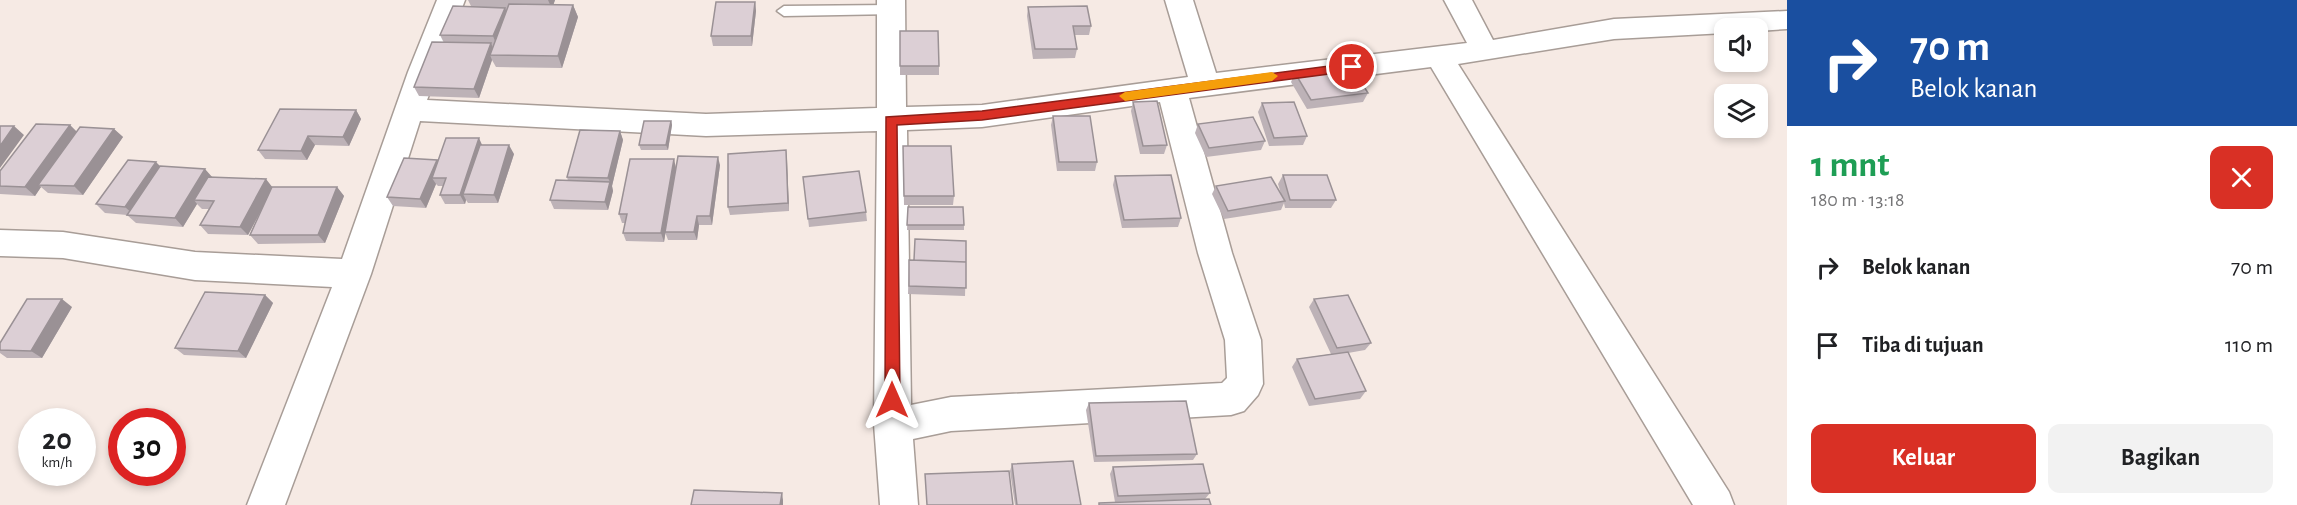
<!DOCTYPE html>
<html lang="id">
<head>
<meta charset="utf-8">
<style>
	:root { --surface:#fff; --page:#f2f2f2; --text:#202124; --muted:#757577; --accent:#d93025 }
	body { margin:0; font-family:"Alegreya Sans",sans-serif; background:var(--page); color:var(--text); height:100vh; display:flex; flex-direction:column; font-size:22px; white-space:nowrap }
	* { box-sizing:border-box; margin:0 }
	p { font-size:20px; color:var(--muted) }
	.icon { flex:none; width:33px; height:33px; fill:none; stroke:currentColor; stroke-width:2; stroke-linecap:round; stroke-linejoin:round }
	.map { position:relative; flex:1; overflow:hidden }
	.side { display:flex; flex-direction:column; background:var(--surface); width:510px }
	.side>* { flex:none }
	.hud { background:#1a4fa0; color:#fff; overflow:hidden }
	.tools { position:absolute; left:1714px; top:18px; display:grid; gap:12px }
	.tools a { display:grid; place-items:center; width:54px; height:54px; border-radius:12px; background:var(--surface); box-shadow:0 3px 9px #0003; font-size:30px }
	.speed { position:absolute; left:18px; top:408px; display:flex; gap:12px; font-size:30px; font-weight:700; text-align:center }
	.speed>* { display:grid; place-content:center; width:78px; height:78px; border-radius:50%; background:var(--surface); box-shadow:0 3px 9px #0003; line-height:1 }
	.speed small { font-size:15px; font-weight:400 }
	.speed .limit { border:9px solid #d22; background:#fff; color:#111 }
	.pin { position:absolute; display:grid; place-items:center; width:51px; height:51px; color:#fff; margin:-26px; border:3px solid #fff; border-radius:50%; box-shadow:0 2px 6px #0007 }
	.me { position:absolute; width:66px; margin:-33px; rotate:0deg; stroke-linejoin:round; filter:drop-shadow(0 0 4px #0008) }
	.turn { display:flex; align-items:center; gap:21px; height:126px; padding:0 24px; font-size:27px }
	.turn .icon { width:78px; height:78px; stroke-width:2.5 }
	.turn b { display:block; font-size:42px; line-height:51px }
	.round { display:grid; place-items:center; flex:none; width:63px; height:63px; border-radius:12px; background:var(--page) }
	.summary { display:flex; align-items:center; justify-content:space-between; height:102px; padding:0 24px }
	h1 { font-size:36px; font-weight:700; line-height:45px; color:#1e9e55 }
	.button { display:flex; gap:12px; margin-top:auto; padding:12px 24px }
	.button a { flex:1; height:69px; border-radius:12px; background:var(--accent); color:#fff; font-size:24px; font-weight:700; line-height:69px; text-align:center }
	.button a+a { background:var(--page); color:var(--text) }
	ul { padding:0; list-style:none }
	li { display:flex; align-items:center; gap:18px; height:78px; padding:0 24px }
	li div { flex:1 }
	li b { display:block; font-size:22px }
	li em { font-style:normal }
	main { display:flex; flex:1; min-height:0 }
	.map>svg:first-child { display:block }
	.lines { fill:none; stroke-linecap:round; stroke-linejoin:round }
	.lane-casing { stroke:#a89d97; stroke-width:3 }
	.street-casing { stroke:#a89d97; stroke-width:3 }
	.lane { fill:#fff; fill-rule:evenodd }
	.street { fill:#fff; fill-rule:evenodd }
	.wall { fill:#bdb2b7 }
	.shaded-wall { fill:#9a9195 }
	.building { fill:#dccfd5; stroke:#9a9195; stroke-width:1.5 }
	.route { fill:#d93025; stroke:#8d1f18; stroke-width:1.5 }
	.slow { fill:#f59e0b }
</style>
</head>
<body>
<main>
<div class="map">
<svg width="1787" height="505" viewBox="0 0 1787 505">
	<rect width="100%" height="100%" fill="#f6eae4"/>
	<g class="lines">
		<defs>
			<path id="lane" d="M 891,5 L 896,6 L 898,10 L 896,14 L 784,16 L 777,11 L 784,6 Z"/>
			<path id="street" d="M 437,0 L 465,0 L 427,100 L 706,114 L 877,108 L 877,0 L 905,0 L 906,107 L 982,105 L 1188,77 L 1165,0 L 1193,0 L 1216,73 L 1467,43 L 1444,0 L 1472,0 L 1493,40 L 1614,19 L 1787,11 L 1787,29 L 1758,31 L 1758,28 L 1725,28 L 1725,33 L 1614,39 L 1458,64 L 1729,492 L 1734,505 L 1693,505 L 1431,67 L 1189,98 L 1232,253 L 1261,340 L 1263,384 L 1258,395 L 1244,411 L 1231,415 L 951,431 L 913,439 L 918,505 L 880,505 L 874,424 L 877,131 L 706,136 L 420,121 L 371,274 L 285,505 L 247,505 L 332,287 L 195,280 L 63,258 L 0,256 L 0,230 L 63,232 L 195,252 L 342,259 L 408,72 ZM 1160,102 L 1198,253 L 1225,340 L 1227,378 L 1222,383 L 951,397 L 911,405 L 907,130 L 982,127 Z"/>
		</defs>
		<use href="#lane" class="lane-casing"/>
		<use href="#street" class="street-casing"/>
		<use href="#lane" class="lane"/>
		<use href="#street" class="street"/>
	</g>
	<path class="wall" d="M 468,0 L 555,0 L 553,5 L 573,5 L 578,17 L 562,68 L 496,67 L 492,60 L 479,98 L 419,96 L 414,87 L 444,43 L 440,35 L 471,6 Z
		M 755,2 L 756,11 L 752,46 L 713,46 L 711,36 Z
		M 1028,7 L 1091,26 L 1089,35 L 1075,35 L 1077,49 L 1075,58 L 1033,59 L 1027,16 Z
		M 900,31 L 939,66 L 939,75 L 900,75 Z
		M 1295,73 L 1368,93 L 1363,102 L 1307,109 L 1291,82 Z
		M 1133,102 L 1167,145 L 1164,154 L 1140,154 L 1131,111 Z
		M 1262,103 L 1307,136 L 1303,145 L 1269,146 L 1258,112 Z
		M 356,110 L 361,119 L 349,146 L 315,145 L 307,160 L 265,159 L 258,150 Z
		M 1053,116 L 1097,162 L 1095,171 L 1057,171 L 1051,125 Z
		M 671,121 L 672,125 L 668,150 L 641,150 L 639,145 Z
		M 1198,124 L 1265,141 L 1261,150 L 1206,157 L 1195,133 Z
		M 70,125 L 77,132 L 114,129 L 123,137 L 83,195 L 48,193 L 41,187 L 35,196 L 0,194 L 0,171 Z
		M 620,131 L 623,140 L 612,186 L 613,191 L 608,210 L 554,209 L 550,200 L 568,181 L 567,177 Z
		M 482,145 L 514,154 L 498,203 L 468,203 L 466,200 L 465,204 L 445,204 L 440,195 L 443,186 L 438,186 L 436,184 L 426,208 L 393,206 L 387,197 L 438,161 Z
		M 903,146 L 954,196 L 953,205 L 904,205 Z
		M 786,150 L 789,211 L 730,215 L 728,207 Z
		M 720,165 L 712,225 L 699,225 L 697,240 L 668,240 L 665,232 L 668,217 L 664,242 L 626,241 L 623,233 L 625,223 L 622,223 L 619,214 L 676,168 Z
		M 160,166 L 212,177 L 272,187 L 337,187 L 344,196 L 325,243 L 258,244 L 250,235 L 264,205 L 248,235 L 208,234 L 200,225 L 209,209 L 202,209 L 197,204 L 183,227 L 136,223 L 127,215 L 105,213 L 96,204 Z
		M 1283,175 L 1336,200 L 1331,208 L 1285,208 L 1284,203 L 1281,210 L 1224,219 L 1212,194 L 1216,186 L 1281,194 L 1278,184 Z
		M 1115,176 L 1181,218 L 1178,227 L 1122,228 L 1113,185 Z
		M 803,177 L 866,212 L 867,221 L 809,227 Z
		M 908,207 L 964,225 L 964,230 L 907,230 Z
		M 909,260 L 966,262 L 965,296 L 908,294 Z
		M 265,295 L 273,303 L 246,358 L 184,355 L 175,348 Z
		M 1314,299 L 1371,343 L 1365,350 L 1348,353 L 1366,391 L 1360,399 L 1309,406 L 1292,367 L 1297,359 L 1331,354 L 1309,307 Z
		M 72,307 L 42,358 L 7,358 L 0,353 L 0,343 Z
		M 1089,403 L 1197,454 L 1193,460 L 1094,462 L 1086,410 Z
		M 1012,464 L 1081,505 L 1015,505 L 1010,471 Z
		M 1113,467 L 1210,493 L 1205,499 L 1115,502 L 1110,474 Z"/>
	<path class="shaded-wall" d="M 548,0 L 555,0 L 552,9 Z
		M 755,2 L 756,11 L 752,46 L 751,36 Z
		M 573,5 L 578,17 L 562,68 L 558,56 Z
		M 505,8 L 509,17 L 497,46 L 493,36 Z
		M 491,43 L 495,53 L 490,55 L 492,60 L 479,98 L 474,89 Z
		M 356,110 L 361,119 L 349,146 L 343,137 Z
		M 671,121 L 672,125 L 668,150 L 666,145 Z
		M 70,125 L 79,134 L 38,185 L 41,187 L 35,196 L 25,187 Z
		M 14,126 L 24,135 L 0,168 L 0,146 Z
		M 114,129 L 123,137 L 83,195 L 74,186 Z
		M 620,131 L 623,140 L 612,186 L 613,191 L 608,210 L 605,202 L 610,182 L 608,178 Z
		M 308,136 L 315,145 L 307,160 L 301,151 Z
		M 479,138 L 483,147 L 463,194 L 466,200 L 465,204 L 460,195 Z
		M 509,145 L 514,154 L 498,203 L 494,195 Z
		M 786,150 L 787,159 L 789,211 L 788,203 Z
		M 718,157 L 720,165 L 712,225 L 710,216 Z
		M 674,159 L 676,168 L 664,242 L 661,233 Z
		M 437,160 L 443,168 L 432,178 L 436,184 L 426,208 L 420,199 Z
		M 156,162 L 165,171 L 134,215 L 125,207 Z
		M 205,169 L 213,178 L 194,200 L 197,204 L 183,227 L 175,218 Z
		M 266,179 L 273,188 L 248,235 L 240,227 Z
		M 337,187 L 344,196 L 325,243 L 318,235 Z
		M 697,216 L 699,225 L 697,240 L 694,232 Z
		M 265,295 L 273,303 L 246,358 L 238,351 Z
		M 62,299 L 72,307 L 42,358 L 31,351 Z
		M 782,493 L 783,500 L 783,505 L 780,505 Z"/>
	<path class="building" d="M 716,2 L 755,2 L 751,36 L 711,36 Z
		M 509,4 L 573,5 L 558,56 L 490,55 Z
		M 453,6 L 505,8 L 493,36 L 440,35 Z
		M 1087,6 L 1091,26 L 1073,26 L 1077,49 L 1035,49 L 1028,7 Z
		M 900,31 L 938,31 L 939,66 L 900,66 Z
		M 432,42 L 491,43 L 474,89 L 414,87 Z
		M 1350,65 L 1368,93 L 1311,100 L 1295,73 Z
		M 1157,101 L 1167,145 L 1143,146 L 1133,102 Z
		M 1294,102 L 1307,136 L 1274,138 L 1262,103 Z
		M 280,109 L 356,110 L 343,137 L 308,136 L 301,151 L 258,150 Z
		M 1053,116 L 1090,116 L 1097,162 L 1059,162 Z
		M 1253,117 L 1265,141 L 1209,148 L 1198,124 Z
		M 644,121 L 671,121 L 666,145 L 639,145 Z
		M 36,124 L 70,125 L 25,187 L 0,186 L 0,171 Z
		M 0,126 L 14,126 L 0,146 Z
		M 80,127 L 114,129 L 74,186 L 38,185 Z
		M 580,130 L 620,131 L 608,178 L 567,177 Z
		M 446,138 L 479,138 L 460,195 L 440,195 L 446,178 L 432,178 Z
		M 480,145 L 509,145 L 494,195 L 463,194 Z
		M 903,146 L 951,146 L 954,196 L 904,196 Z
		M 786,150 L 788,203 L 728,207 L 728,154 Z
		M 678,156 L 718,157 L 710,216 L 697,216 L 694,232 L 665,232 Z
		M 404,158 L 437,160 L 420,199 L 387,197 Z
		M 630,159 L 674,159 L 661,233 L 623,233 L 627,214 L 619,214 Z
		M 128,160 L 156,162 L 125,207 L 96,204 Z
		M 160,166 L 205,169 L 175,218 L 127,215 Z
		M 859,171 L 866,212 L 808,219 L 803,177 Z
		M 1171,175 L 1181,218 L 1124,220 L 1115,176 Z
		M 1283,175 L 1327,175 L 1336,200 L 1290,200 Z
		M 208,177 L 266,179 L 240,227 L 200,225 L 214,201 L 194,200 Z
		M 1271,177 L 1285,201 L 1228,211 L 1216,186 Z
		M 556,180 L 610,182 L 605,202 L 550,200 Z
		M 272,187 L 337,187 L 318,235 L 250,235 Z
		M 908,207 L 963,207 L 964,225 L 907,225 Z
		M 915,239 L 966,241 L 966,262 L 914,260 Z
		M 909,260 L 966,262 L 966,288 L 909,286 Z
		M 205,292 L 265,295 L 238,351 L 175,348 Z
		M 1348,295 L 1371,343 L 1337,348 L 1314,299 Z
		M 27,299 L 62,299 L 31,351 L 0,350 L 0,343 Z
		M 1348,352 L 1366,391 L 1315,399 L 1297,359 Z
		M 1186,401 L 1197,454 L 1096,456 L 1089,403 Z
		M 1073,461 L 1081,505 L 1017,505 L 1012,464 Z
		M 1203,464 L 1210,493 L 1118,496 L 1113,467 Z
		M 1009,471 L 1013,505 L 927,505 L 925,474 Z
		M 694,490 L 782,493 L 780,505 L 691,505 Z
		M 1209,499 L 1211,505 L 1099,505 L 1099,503 Z"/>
	<path class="route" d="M 1352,63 L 1358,67 L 1352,71 L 982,120 L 897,125 L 900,400 L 898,405 L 892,407 L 887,405 L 885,400 L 886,117 L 982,111 Z"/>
	<path class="slow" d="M 1272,72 L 1278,76 L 1272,81 L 1125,101 L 1119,96 L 1125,92 Z"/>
</svg>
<div class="tools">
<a><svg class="icon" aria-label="sound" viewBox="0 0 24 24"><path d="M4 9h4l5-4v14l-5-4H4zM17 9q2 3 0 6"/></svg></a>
<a><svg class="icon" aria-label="layers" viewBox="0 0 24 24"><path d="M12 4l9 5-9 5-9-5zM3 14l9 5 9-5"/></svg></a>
</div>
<div class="speed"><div>20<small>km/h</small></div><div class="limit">30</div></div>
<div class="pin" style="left:1352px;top:67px;background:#d93025"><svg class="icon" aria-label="arrive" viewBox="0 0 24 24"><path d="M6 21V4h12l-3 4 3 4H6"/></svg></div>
<svg class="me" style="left:892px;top:400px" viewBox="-20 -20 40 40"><path d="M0-17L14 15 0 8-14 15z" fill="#d93025" stroke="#fff" stroke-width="4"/></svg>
</div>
<section class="side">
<div class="hud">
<div class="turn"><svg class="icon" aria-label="right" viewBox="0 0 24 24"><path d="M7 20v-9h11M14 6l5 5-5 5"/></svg><div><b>70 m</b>Belok kanan</div></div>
</div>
<div class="summary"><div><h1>1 mnt</h1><p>180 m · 13:18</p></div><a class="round" style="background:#d93025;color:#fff"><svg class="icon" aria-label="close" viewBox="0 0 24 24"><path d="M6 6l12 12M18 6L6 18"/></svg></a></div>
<ul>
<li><svg class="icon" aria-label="right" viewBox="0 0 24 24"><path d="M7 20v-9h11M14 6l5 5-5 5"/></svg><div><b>Belok kanan</b></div><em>70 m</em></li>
<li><svg class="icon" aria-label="arrive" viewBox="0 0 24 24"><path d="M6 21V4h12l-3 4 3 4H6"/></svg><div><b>Tiba di tujuan</b></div><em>110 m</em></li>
</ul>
<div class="button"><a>Keluar</a><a>Bagikan</a></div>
</section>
</main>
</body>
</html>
